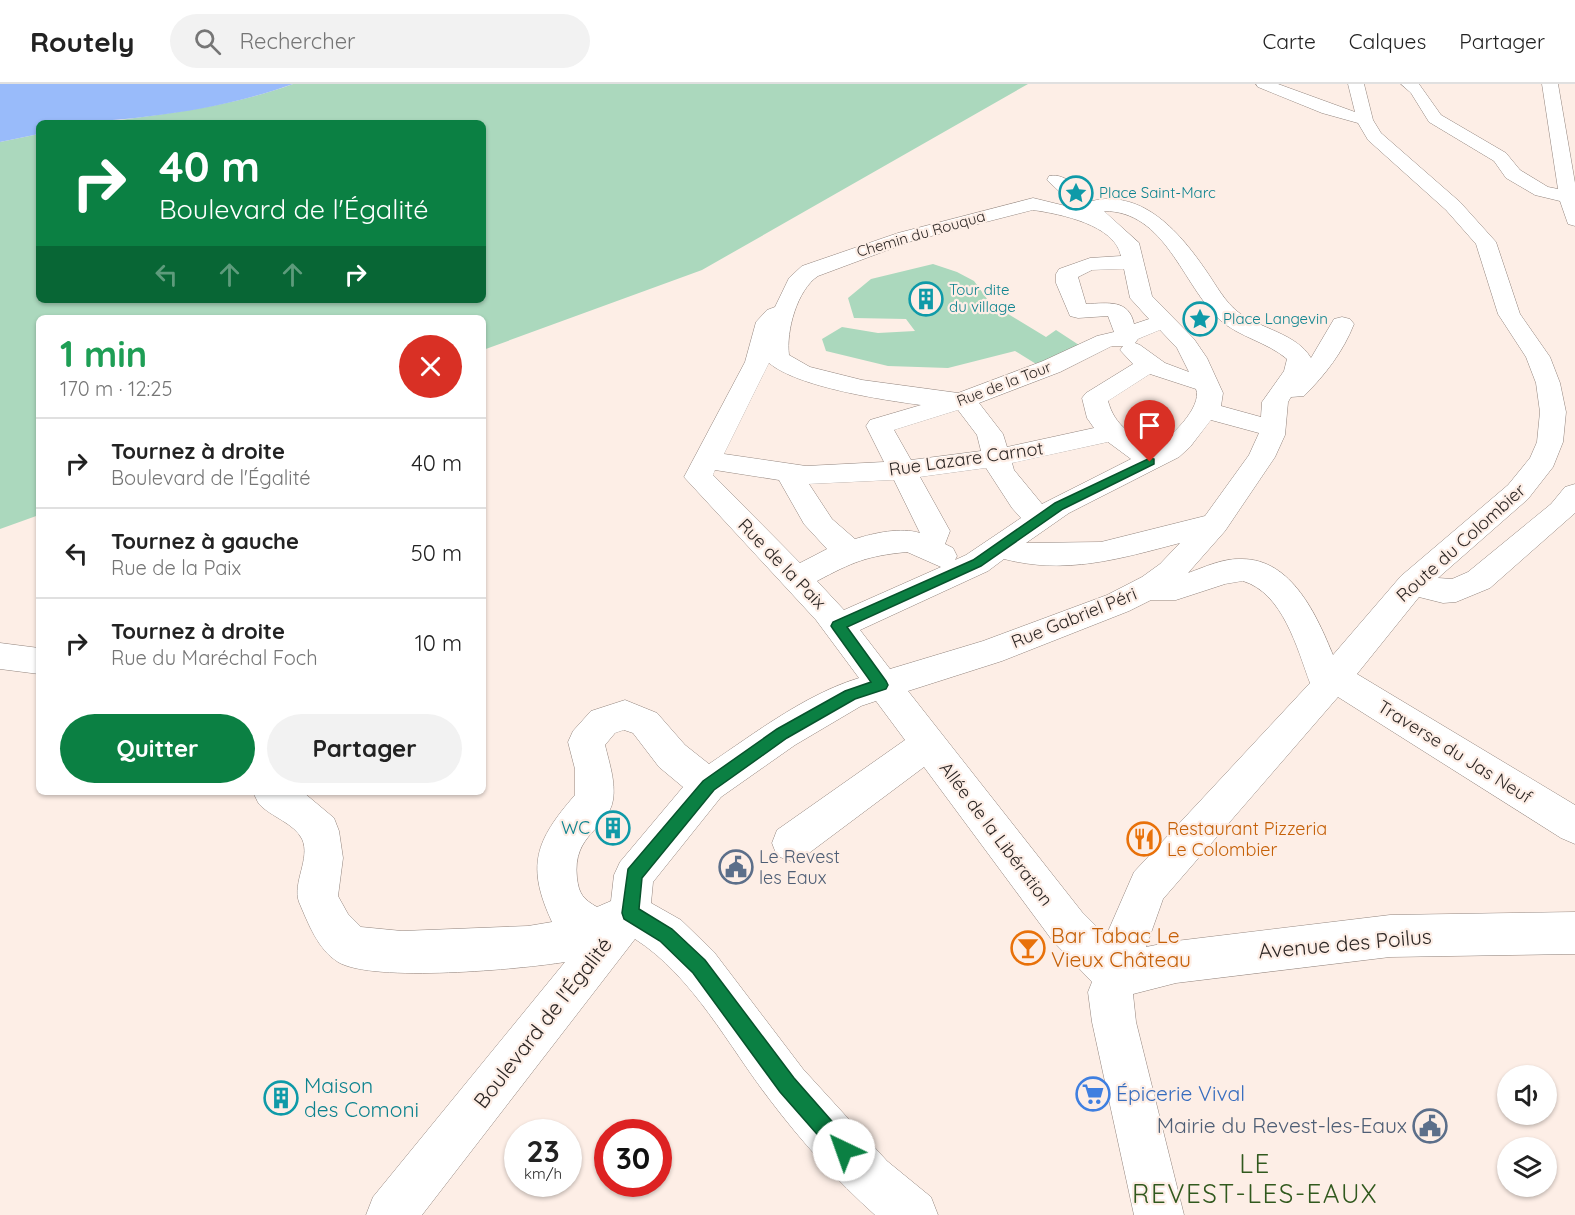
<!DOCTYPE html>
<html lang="fr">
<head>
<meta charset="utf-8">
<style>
	:root { --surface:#fff; --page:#f2f2f2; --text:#222; --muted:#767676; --line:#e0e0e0; --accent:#0b8043 }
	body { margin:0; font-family:Quicksand,sans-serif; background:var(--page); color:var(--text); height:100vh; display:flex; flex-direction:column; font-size:22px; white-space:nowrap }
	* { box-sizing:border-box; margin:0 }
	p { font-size:20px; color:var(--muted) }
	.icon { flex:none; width:33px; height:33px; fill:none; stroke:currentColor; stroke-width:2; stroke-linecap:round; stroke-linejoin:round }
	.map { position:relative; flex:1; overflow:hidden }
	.drawer { position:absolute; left:36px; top:231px; width:450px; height:480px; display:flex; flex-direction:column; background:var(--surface); border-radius:9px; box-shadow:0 2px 4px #0004 }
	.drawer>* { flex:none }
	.top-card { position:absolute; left:36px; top:36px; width:450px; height:183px; border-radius:9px; box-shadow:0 2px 4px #0004; background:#0b8043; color:#fff; overflow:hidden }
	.controls { position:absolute; left:1497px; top:981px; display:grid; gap:12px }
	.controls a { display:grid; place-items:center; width:60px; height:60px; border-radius:50%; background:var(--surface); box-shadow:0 2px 4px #0004; font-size:30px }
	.speed { position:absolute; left:504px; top:1035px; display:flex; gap:12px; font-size:30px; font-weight:700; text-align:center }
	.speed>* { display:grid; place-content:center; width:78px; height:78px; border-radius:50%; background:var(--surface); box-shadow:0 2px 4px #0004; line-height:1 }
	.speed small { font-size:15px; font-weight:400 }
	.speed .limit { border:9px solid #d22; background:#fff; color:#111 }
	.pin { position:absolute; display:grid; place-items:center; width:51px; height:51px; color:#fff; margin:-62px -26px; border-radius:50% 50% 50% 0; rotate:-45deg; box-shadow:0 0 6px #0007 }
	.pin .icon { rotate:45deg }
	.me { position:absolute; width:66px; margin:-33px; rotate:318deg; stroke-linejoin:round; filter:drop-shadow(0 0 4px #0008) }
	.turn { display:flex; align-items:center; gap:21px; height:126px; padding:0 24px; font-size:27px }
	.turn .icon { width:78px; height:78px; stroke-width:2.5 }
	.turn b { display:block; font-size:42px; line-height:51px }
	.lanes { display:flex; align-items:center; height:57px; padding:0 24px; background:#0003; justify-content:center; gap:30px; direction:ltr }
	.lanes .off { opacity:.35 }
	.round { display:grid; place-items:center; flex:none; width:63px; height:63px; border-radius:32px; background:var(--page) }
	.head { display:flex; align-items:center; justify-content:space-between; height:102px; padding:0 24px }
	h1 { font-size:36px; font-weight:800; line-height:45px; color:#1e9e55 }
	.button { display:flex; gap:12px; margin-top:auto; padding:12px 24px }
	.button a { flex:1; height:69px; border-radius:36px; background:var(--accent); color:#fff; font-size:24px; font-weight:800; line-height:69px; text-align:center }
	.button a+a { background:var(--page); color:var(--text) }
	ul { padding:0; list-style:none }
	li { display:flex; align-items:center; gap:18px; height:90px; padding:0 24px; border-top:2px solid var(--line) }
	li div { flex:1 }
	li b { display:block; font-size:22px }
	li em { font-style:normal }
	header { display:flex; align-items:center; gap:36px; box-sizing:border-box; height:84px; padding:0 30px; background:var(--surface); border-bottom:2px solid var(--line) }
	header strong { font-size:28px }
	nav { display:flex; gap:33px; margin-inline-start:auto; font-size:21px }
	.search { width:420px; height:54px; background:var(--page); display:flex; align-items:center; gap:15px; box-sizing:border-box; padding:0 21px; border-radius:33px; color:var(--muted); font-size:22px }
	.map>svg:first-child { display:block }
	.green { fill:#abd8bd }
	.water { fill:#99bbfa }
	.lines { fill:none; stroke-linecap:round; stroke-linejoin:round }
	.minor-casing { stroke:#92847d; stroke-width:1 }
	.minor { fill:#fff; fill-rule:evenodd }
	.route { fill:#0b8043; stroke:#07532c; stroke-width:1.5 }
	.labels { text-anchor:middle; stroke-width:4.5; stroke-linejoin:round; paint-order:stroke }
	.far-culture-label { font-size:15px; fill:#0d838f; stroke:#fdeee6; text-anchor:start }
	.far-street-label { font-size:15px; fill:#2c2624; stroke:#fdeee6 }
	.street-label { font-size:18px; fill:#2c2624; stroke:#fdeee6 }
	.culture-label { font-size:18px; fill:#0d838f; stroke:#fdeee6; text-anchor:end }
	.food-label { font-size:18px; fill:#c56008; stroke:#fdeee6; text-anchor:start }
	.service-label { font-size:18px; fill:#4e5e75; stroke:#fdeee6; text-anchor:start }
	.near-food-label { font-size:21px; fill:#c56008; stroke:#fdeee6; text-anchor:start }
	.near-street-label { font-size:21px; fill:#2c2624; stroke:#fdeee6 }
	.near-culture-label { font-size:21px; fill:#0d838f; stroke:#fdeee6; text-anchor:start }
	.near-shop-label { font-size:21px; fill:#366cbe; stroke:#fdeee6; text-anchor:start }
	.near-service-label { font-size:21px; fill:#4e5e75; stroke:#fdeee6; text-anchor:end }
	.near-quarter-label { font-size:26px; letter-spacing:1.5px; fill:#31591e; stroke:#fdeee6 }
</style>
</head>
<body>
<header>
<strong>Routely</strong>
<div class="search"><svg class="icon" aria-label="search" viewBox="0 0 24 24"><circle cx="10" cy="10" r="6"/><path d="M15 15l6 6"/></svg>Rechercher</div>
<nav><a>Carte</a><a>Calques</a><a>Partager</a></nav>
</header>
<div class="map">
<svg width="1575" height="1131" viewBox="0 0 1575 1131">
	<rect width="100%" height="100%" fill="#fdeee6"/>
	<path class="green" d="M 293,0 L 1028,0 L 702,186 L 483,266 L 483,234 L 39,234 L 39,431 L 0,445 L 0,58 L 39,50 L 39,216 L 483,216 L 483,39 L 97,39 C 162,30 230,23 293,0 Z
		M 933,180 L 957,188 L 974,197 L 990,219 L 1046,253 L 1056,246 L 1082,263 L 1041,283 L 1015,267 L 948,284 L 888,282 L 826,267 L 822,255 L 842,243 L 878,249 L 915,247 L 906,235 L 854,234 L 848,214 L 871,195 Z"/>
	<path class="water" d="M 0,0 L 293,0 C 216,28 120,39 39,39 L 39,50 L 0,58 Z"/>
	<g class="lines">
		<defs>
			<path id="minor" d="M 1256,0 L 1278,0 L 1355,28 L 1348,0 L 1364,0 L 1373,36 L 1381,49 L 1460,118 L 1496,158 L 1520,230 L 1550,273 L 1560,299 L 1566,328 L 1563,358 L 1553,383 L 1528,415 L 1438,494 L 1452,495 L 1468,488 L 1551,420 L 1565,403 L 1575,400 L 1575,429 L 1490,504 L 1456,518 L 1443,519 L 1419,513 L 1357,590 L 1575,721 L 1575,760 L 1561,754 L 1338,613 L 1163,815 L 1146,863 L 1176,857 L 1390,831 L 1575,828 L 1575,870 L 1390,873 L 1176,899 L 1133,910 L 1136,938 L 1184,1131 L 1134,1131 L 1092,938 L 1088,908 L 1092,898 L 1052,856 L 924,683 L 805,772 L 791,777 L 777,772 L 772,759 L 777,746 L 905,656 L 876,617 L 861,622 L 795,661 L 721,713 L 653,798 L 651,819 L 681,836 L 714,868 L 803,985 L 887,1077 L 931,1113 L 938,1131 L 875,1131 C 837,1097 801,1057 770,1016 C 729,963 693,892 635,855 L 422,1131 L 366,1131 L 373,1113 L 565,878 C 522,885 373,899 338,878 C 318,866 308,839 299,818 C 292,799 311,774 302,755 C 294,739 271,733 259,720 C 257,717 255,712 253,708 L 303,708 L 334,734 L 339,747 L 343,774 L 338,812 L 348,830 L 361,843 L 402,847 L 528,842 L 552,838 C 526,782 535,757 575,711 L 575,685 L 568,658 L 573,647 L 591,627 L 625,616 L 657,629 L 685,661 L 709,680 C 755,649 806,610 859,594 L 816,536 L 684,393 L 745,278 L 756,238 L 767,226 L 775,223 L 789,194 L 802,182 L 898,149 L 1033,114 L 1078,125 L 1047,96 L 1049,92 C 1066,88 1080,107 1092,117 C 1144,105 1181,150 1207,188 C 1216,201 1225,218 1238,228 C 1260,245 1296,249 1311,274 L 1334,235 L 1342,233 L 1350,235 L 1354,240 C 1343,268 1325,291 1304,312 L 1291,313 L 1288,318 L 1285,351 L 1275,373 L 1225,447 L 1188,489 C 1205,483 1223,474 1242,475 C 1292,475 1317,532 1333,571 L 1401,492 L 1508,401 L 1530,374 L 1537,358 L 1540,328 L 1536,299 L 1526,273 L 1498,230 L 1476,160 L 1446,126 L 1368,56 L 1358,39 L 1322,29 L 1258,3 ZM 1033,126 C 1061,130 1115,141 1121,172 L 1090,174 L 1059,185 L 1056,190 L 1056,199 L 1070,232 L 1078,234 L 1108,232 L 1114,248 L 1097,252 L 1043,277 L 958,309 L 862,296 L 810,283 L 789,271 C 786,247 797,206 818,192 L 912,157 ZM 1104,127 C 1166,127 1182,201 1220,236 C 1239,253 1267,258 1287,275 L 1284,287 L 1262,318 L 1261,333 L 1221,322 L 1223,309 L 1207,274 L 1194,255 L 1152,212 L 1139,159 ZM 1124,185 L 1130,214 L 1149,235 L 1134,240 C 1129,215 1108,219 1086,220 L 1078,193 L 1092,186 ZM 1160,246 L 1177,264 L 1189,288 L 1165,279 L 1140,261 L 1135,259 L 1138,255 ZM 1112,262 L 1123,262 L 1120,266 L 1133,280 L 1086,309 L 1082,314 L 1087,334 L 1094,344 L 1007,363 L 1003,350 L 979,319 L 1060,288 ZM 769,279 C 797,303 883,316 921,321 L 870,336 L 866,342 L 884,378 L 806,382 L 724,370 ZM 1150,290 L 1196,305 C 1203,323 1169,356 1153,364 C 1132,350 1115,343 1108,317 ZM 958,326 L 977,351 L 981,367 L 911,376 L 894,346 ZM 1211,336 L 1259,349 L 1249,371 L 1205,432 L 1101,458 L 1026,459 L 1069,429 L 1179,373 L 1190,363 ZM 1108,358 L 1131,375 L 1042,420 L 1014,386 L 1012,379 ZM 986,384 L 1012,424 L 1021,434 L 966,471 L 955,476 L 957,472 L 953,464 L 945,460 L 950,447 L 920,393 ZM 715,386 L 779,396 L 804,440 L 827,465 L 800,479 L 713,391 ZM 894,396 L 920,449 C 901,443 874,449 855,455 L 832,435 L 809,400 ZM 1180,459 L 1160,480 L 1142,493 L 1107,511 L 983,557 L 890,585 L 860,546 L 988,487 L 1004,475 C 1066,491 1119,475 1180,459 ZM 907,468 L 941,483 L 844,526 L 817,497 C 853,478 866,472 907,468 ZM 1243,497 C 1283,509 1297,564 1310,599 L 1134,788 L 1106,852 L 1082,828 L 908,607 L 1002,577 L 1129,527 L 1151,516 L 1176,516 L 1225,500 ZM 624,646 L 633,649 L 659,683 L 683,703 L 620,778 L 614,791 L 611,817 L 597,823 C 583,815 579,810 577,794 C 572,749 608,746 613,716 C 616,698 609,678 605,661 L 615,649 Z
				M 1401,0 L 1419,0 L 1441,31 L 1506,69 L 1520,86 L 1548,103 L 1558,105 L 1542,0 L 1558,0 L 1575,99 L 1575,142 L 1568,140 L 1560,117 L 1535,111 L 1506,94 L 1494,77 L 1429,38 L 1411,9 Z
				M 0,559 L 39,564 L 39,590 L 0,585 Z"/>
		</defs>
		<use href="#minor" class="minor-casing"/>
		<use href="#minor" class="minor"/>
	</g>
	<path class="route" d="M 1150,374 L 1154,375 L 1154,380 L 1063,425 L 981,482 L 847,543 L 886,597 L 888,601 L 886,605 L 855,615 L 787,654 L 714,706 L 642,794 L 639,825 L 672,845 L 705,876 L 794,994 L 851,1059 L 854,1066 L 851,1073 L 844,1076 L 837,1073 L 780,1008 L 693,889 L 660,857 L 624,835 L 622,829 L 628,785 L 703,697 L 777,645 L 845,607 L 871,598 L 833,545 L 831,542 L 833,538 L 973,476 L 1055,419 Z"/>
	<defs>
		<symbol id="sight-ring" viewBox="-11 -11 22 22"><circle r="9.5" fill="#fdeee6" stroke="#0f9aa8" stroke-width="1.5"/><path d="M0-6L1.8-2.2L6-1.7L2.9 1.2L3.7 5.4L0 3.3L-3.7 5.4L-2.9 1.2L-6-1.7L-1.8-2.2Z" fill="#0f9aa8"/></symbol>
		<symbol id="building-ring" viewBox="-11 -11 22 22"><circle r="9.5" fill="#fdeee6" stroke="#0f9aa8" stroke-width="1.5"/><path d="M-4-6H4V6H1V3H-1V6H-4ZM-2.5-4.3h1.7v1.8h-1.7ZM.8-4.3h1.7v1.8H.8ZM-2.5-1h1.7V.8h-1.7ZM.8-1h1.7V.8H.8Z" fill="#0f9aa8"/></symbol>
		<symbol id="restaurant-ring" viewBox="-11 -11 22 22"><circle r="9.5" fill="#fdeee6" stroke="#e8710a" stroke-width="1.5"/><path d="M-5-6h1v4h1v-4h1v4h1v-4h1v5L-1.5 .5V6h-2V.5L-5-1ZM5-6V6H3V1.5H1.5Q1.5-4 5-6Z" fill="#e8710a"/></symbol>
		<symbol id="civic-ring" viewBox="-11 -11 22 22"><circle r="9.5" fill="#fdeee6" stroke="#5c6f8a" stroke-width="1.5"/><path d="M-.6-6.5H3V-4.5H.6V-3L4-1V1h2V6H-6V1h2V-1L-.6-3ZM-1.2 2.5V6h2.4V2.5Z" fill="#5c6f8a"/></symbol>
		<symbol id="bar-ring" viewBox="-11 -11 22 22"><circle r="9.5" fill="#fdeee6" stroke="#e8710a" stroke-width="1.5"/><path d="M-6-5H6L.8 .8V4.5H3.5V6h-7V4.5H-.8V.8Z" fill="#e8710a"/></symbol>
		<symbol id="supermarket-ring" viewBox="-11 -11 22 22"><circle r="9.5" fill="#fdeee6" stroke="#3f7fe0" stroke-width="1.5"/><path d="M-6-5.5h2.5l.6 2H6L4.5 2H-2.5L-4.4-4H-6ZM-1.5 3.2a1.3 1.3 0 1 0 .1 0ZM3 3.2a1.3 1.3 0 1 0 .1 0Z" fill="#3f7fe0"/></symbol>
	</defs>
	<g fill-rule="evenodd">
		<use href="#sight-ring" x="1057" y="90" width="38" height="38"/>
		<use href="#building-ring" x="907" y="196" width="38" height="38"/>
		<use href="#sight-ring" x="1181" y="216" width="38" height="38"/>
		<use href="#building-ring" x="594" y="725" width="38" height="38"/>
		<use href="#restaurant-ring" x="1125" y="736" width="38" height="38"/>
		<use href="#civic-ring" x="717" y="764" width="38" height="38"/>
		<use href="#bar-ring" x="1009" y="845" width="38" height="38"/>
		<use href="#supermarket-ring" x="1074" y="991" width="38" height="38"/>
		<use href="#building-ring" x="262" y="995" width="38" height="38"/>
		<use href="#civic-ring" x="1411" y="1023" width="38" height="38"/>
	</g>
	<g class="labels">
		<g class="far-culture-label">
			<text x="1099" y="114">Place Saint-Marc</text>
			<text x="949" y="211">Tour dite<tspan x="949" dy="17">du village</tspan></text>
			<text x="1223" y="240">Place Langevin</text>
		</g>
		<g class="far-street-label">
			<text transform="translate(921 150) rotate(-16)" y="5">Chemin du Rouqua</text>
			<text transform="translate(1004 300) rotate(-21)" y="5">Rue de la Tour</text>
		</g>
		<g class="street-label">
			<text transform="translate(966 375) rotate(-8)" y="6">Rue Lazare Carnot</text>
			<text transform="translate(1461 459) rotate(-42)" y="6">Route du Colombier</text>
			<text transform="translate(782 480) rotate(46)" y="6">Rue de la Paix</text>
			<text transform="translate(1074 534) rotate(-22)" y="6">Rue Gabriel Péri</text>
			<text transform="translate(1455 668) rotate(32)" y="6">Traverse du Jas Neuf</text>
			<text transform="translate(996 750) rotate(53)" y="6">Allée de la Libération</text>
		</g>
		<g class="culture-label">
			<text x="590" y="750">WC</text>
		</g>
		<g class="food-label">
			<text x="1167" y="751">Restaurant Pizzeria<tspan x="1167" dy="21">Le Colombier</tspan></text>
		</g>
		<g class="service-label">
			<text x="759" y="779">Le Revest<tspan x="759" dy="21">les Eaux</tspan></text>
		</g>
		<g class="near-food-label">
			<text x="1051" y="859">Bar Tabac Le<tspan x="1051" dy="24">Vieux Château</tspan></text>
		</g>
		<g class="near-street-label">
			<text transform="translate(1345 860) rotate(-5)" y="7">Avenue des Poilus</text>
			<text transform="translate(543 939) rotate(-52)" y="7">Boulevard de l'Égalité</text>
		</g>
		<g class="near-culture-label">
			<text x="304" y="1009">Maison<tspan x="304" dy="24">des Comoni</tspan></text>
		</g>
		<g class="near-shop-label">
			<text x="1116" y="1017">Épicerie Vival</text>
		</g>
		<g class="near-service-label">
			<text x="1407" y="1049">Mairie du Revest-les-Eaux</text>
		</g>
		<g class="near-quarter-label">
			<text x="1255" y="1089">LE<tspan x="1255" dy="30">REVEST-LES-EAUX</tspan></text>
		</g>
	</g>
</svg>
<div class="controls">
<a><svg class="icon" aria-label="sound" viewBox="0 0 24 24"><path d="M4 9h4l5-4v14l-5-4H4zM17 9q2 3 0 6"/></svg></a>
<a><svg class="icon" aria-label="layers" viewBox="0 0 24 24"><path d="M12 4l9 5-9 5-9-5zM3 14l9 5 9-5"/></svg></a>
</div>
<div class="speed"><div>23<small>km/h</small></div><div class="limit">30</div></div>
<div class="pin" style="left:1150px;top:378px;background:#d93025"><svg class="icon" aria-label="arrive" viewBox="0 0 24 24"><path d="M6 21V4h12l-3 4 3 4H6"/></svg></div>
<svg class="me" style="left:844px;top:1066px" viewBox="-20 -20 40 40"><circle r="19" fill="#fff"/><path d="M0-13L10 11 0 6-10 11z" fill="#0b8043"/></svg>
<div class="top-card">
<div class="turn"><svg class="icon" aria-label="right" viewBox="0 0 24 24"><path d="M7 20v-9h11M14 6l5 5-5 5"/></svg><div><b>40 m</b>Boulevard de l'Égalité</div></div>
<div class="lanes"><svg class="icon off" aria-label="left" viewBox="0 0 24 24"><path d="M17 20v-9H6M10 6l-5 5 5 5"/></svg><svg class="icon off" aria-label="ahead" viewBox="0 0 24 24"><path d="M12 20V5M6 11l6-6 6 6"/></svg><svg class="icon off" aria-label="ahead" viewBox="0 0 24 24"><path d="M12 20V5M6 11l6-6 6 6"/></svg><svg class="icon" aria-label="right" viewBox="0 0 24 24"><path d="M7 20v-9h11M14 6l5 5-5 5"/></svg></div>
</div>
<section class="drawer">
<div class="head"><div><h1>1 min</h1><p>170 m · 12:25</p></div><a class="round" style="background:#d93025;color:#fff"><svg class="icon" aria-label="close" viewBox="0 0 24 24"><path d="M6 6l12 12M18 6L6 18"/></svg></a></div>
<ul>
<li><svg class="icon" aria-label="right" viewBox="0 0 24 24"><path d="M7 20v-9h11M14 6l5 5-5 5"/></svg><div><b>Tournez à droite</b><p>Boulevard de l'Égalité</p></div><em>40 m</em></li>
<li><svg class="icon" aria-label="left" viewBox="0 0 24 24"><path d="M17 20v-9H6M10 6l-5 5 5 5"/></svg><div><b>Tournez à gauche</b><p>Rue de la Paix</p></div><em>50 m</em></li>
<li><svg class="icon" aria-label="right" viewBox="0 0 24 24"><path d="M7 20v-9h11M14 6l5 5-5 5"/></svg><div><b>Tournez à droite</b><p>Rue du Maréchal Foch</p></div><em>10 m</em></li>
</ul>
<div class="button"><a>Quitter</a><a>Partager</a></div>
</section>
</div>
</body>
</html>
